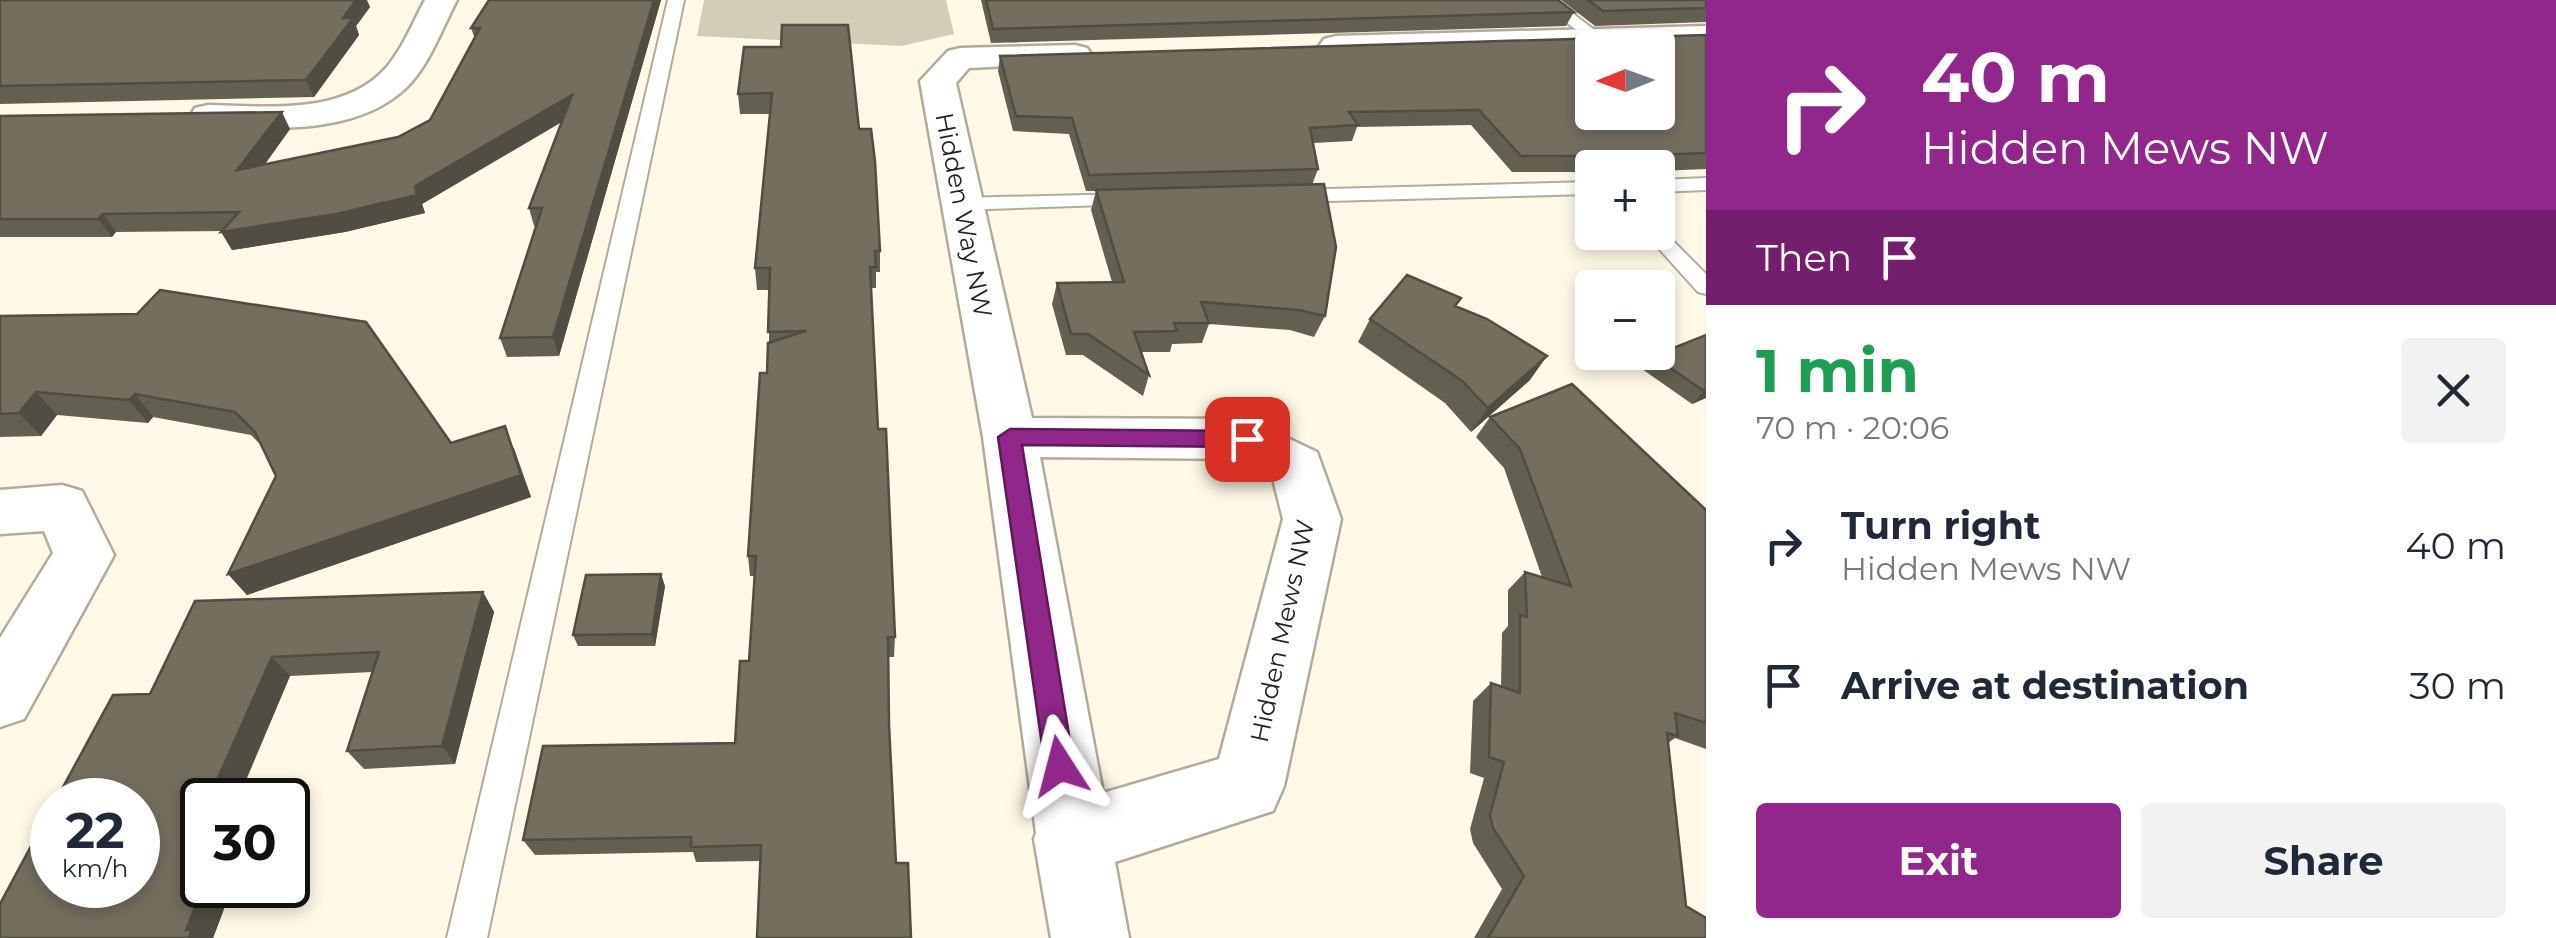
<!DOCTYPE html>
<html lang="en">
<head>
<meta charset="utf-8">
<style>
	:root { --surface:#fff; --page:#f2f2f3; --text:#1f2937; --muted:#747a83; --accent:#91278a }
	body { margin:0; font-family:Montserrat,sans-serif; background:var(--page); color:var(--text); height:100vh; display:flex; flex-direction:column; font-size:38px; white-space:nowrap }
	* { box-sizing:border-box; margin:0 }
	p { font-size:32px; color:var(--muted) }
	.icon { flex:none; width:55px; height:55px; fill:none; stroke:currentColor; stroke-width:2; stroke-linecap:round; stroke-linejoin:round }
	.map { position:relative; flex:1; overflow:hidden }
	.sheet { display:flex; flex-direction:column; background:var(--surface); width:850px }
	.sheet>* { flex:none }
	.top-card { background:#91278a; color:#fff; overflow:hidden }
	.needle { width:65px; rotate:269deg }
	.controls { position:absolute; left:1575px; top:30px; display:grid; gap:20px }
	.controls a { display:grid; place-items:center; width:100px; height:100px; border-radius:10px; background:var(--surface); box-shadow:0 5px 15px #0003; font-size:50px }
	.speed { position:absolute; left:30px; top:778px; display:flex; gap:20px; font-size:50px; font-weight:700; text-align:center }
	.speed>* { display:grid; place-content:center; width:130px; height:130px; border-radius:50%; background:var(--surface); box-shadow:0 5px 15px #0003; line-height:1 }
	.speed small { font-size:25px; font-weight:400 }
	.speed .limit { border:5px solid #111; border-radius:15px; background:#fff; color:#111 }
	.pin { position:absolute; display:grid; place-items:center; width:85px; height:85px; color:#fff; margin:-42px; border-radius:20px; box-shadow:0 5px 15px #0006 }
	.me { position:absolute; width:110px; margin:-55px; rotate:351deg; stroke-linejoin:round; filter:drop-shadow(0 0 8px #0008) }
	.turn { display:flex; align-items:center; gap:35px; height:210px; padding:0 50px; font-size:45px }
	.turn .icon { width:130px; height:130px; stroke-width:2.5 }
	.turn b { display:block; font-size:70px; line-height:85px }
	.then { display:flex; align-items:center; height:95px; padding:0 50px; background:#0003; gap:20px; font-size:38px }
	.round { display:grid; place-items:center; flex:none; width:105px; height:105px; border-radius:10px; background:var(--page) }
	.headline { display:flex; align-items:center; justify-content:space-between; height:170px; padding:0 50px }
	h1 { font-size:60px; font-weight:700; line-height:75px; color:#1e9e55 }
	.cta { display:flex; gap:20px; margin-top:auto; padding:20px 50px }
	.cta a { flex:1; height:115px; border-radius:10px; background:var(--accent); color:#fff; font-size:40px; font-weight:700; line-height:115px; text-align:center }
	.cta a+a { background:var(--page); color:var(--text) }
	ul { padding:0; list-style:none }
	li { display:flex; align-items:center; gap:30px; height:140px; padding:0 50px }
	li div { flex:1 }
	li b { display:block; font-size:38px }
	li em { font-style:normal }
	main { display:flex; flex:1; min-height:0 }
	.map>svg:first-child { display:block }
	.green { fill:#d3cdb8 }
	.lines { fill:none; stroke-linecap:round; stroke-linejoin:round }
	.lane-casing { stroke:#b1ac9a; stroke-width:4 }
	.street-casing { stroke:#b1ac9a; stroke-width:5 }
	.lane { fill:#fff; fill-rule:evenodd }
	.street { fill:#fff; fill-rule:evenodd }
	.wall { fill:#635f51 }
	.shaded-wall { fill:#504d42 }
	.building { fill:#736e5e; stroke:#504d42; stroke-width:2.5; fill-rule:evenodd }
	.route { fill:#91278a; stroke:#5e195a; stroke-width:2.5 }
	.labels { text-anchor:middle; stroke-width:8; stroke-linejoin:round; paint-order:stroke }
	.street-label { font-size:25px; fill:#25231c; stroke:#fff }
</style>
</head>
<body>
<main>
<div class="map">
<svg width="1706" height="938" viewBox="0 0 1706 938">
	<rect width="100%" height="100%" fill="#fef9e6"/>
	<path class="green" d="M 704,0 L 946,0 L 954,34 L 901,46 L 697,36 Z"/>
	<g class="lines">
		<defs>
			<path id="lane" d="M 668,0 L 684,0 L 487,938 L 447,938 Z
				M 1537,0 L 1555,0 L 1605,38 L 1591,41 Z
				M 1706,178 L 1706,190 L 1658,192 L 1658,180 Z
				M 1592,182 L 1592,194 L 1291,202 L 1281,196 L 1291,190 Z
				M 1128,194 L 1135,196 L 1138,200 L 1135,204 L 960,210 L 950,204 L 960,198 Z
				M 1658,226 L 1706,274 L 1706,294 L 1698,292 L 1644,232 L 1658,232 Z"/>
			<path id="street" d="M 425,0 L 457,0 C 442,28 430,64 407,87 C 356,136 273,128 208,127 L 195,124 L 190,116 L 195,108 L 208,105 C 266,106 343,116 386,68 C 403,48 413,22 425,0 Z
				M 1706,26 L 1706,46 L 1336,56 L 1324,53 L 1319,46 L 1324,39 L 1336,36 Z
				M 1075,45 L 1087,48 L 1092,55 L 1087,62 L 969,68 L 956,83 L 1032,418 L 1247,419 L 1317,452 L 1341,519 L 1284,786 L 1273,811 L 1115,862 L 1129,938 L 1051,938 L 1034,839 L 1036,833 L 983,437 L 920,81 L 948,51 L 960,48 ZM 1040,457 L 1238,459 L 1273,479 L 1283,519 L 1219,759 L 1103,793 Z
				M 62,485 L 82,491 L 114,555 L 24,719 L 0,727 L 0,638 L 53,553 L 44,531 L 0,534 L 0,490 Z"/>
		</defs>
		<use href="#lane" class="lane-casing"/>
		<use href="#street" class="street-casing"/>
		<use href="#lane" class="lane"/>
		<use href="#street" class="street"/>
	</g>
	<path class="wall" d="M 0,0 L 370,7 L 356,26 L 359,35 L 314,97 L 0,104 Z
		M 489,0 L 661,0 L 559,356 L 507,357 L 500,338 L 536,226 L 534,226 L 529,208 L 562,122 L 422,204 L 425,213 L 345,232 L 232,250 L 221,231 L 116,232 L 112,237 L 0,237 L 0,116 L 290,129 L 265,164 L 398,137 L 430,120 L 475,39 L 471,28 Z
		M 981,0 L 1558,0 L 1574,12 L 1566,26 L 991,43 Z
		M 1561,0 L 1706,0 L 1706,22 L 1595,26 Z
		M 1706,35 L 1706,169 L 1658,171 L 1658,168 L 1592,168 L 1592,172 L 1512,172 L 1471,125 L 1357,127 L 1352,141 L 1313,143 L 1318,169 L 1312,185 L 1325,316 L 1314,337 L 1290,330 L 1209,324 L 1202,343 L 1172,344 L 1170,352 L 1142,352 L 1149,375 L 1143,396 L 1083,355 L 1066,355 L 1052,304 L 1057,283 L 1112,282 L 1091,210 L 1096,191 L 1086,191 L 1069,134 L 1013,131 L 998,71 L 1000,56 Z
		M 744,47 L 859,129 L 880,251 L 880,272 L 876,272 L 876,288 L 871,288 L 878,429 L 895,637 L 894,657 L 888,657 L 761,861 L 696,862 L 693,852 L 535,855 L 523,840 L 735,743 L 749,661 L 754,576 L 750,576 L 748,556 L 769,343 L 769,290 L 757,290 L 755,268 L 770,114 L 740,114 L 738,94 Z
		M 1456,306 L 1530,380 L 1471,432 L 1445,403 L 1358,342 L 1370,319 Z
		M 0,316 L 451,443 L 514,448 L 531,497 L 247,595 L 228,574 L 276,476 L 261,445 L 251,435 L 153,417 L 148,423 L 57,415 L 41,436 L 0,437 Z
		M 1706,335 L 1706,398 L 1692,404 L 1642,369 L 1653,356 Z
		M 1490,417 L 1706,510 L 1706,749 L 1675,738 L 1668,743 L 1686,906 L 1706,938 L 1474,938 L 1502,889 L 1473,843 L 1470,829 L 1484,778 L 1470,773 L 1473,701 L 1491,683 L 1501,687 L 1502,633 L 1508,626 L 1508,590 L 1525,572 L 1542,577 L 1504,468 L 1476,437 Z
		M 665,586 L 655,646 L 578,646 L 573,635 Z
		M 483,592 L 494,612 L 455,764 L 364,769 L 347,751 L 372,672 L 290,676 L 202,885 L 233,885 L 213,938 L 0,938 L 150,694 Z"/>
	<path class="shaded-wall" d="M 356,0 L 367,0 L 370,7 L 356,26 L 359,35 L 314,97 L 306,80 L 343,18 Z
		M 654,0 L 661,0 L 559,356 L 553,337 Z
		M 572,95 L 576,113 L 422,204 L 425,213 L 345,232 L 232,250 L 221,232 L 415,186 Z
		M 282,112 L 290,129 L 248,188 L 237,170 Z
		M 103,214 L 116,232 L 112,237 L 98,219 Z
		M 1547,356 L 1530,380 L 1471,432 L 1488,408 Z
		M 1706,390 L 1706,398 L 1692,404 L 1704,391 Z
		M 36,392 L 57,415 L 41,436 L 19,413 Z
		M 135,394 L 153,417 L 148,423 L 129,400 Z
		M 505,426 L 531,497 L 247,595 L 228,574 Z
		M 661,574 L 665,586 L 655,646 L 652,634 Z
		M 483,592 L 494,612 L 455,764 L 442,746 Z
		M 272,657 L 290,676 L 237,800 L 214,787 Z
		M 244,786 L 261,800 L 239,800 Z
		M 204,885 L 233,885 L 213,938 L 189,938 L 186,930 Z"/>
	<path class="building" d="M 0,0 L 356,0 L 343,18 L 353,18 L 306,80 L 0,86 Z
		M 489,0 L 654,0 L 553,337 L 500,338 L 542,208 L 529,208 L 572,95 L 415,186 L 417,195 L 336,214 L 221,232 L 239,212 L 103,214 L 98,219 L 0,219 L 0,116 L 282,112 L 237,170 L 398,137 L 430,120 L 480,28 L 471,28 Z
		M 986,0 L 1558,0 L 1574,12 L 993,29 Z
		M 1588,0 L 1706,0 L 1706,8 L 1603,11 Z
		M 782,25 L 848,25 L 859,129 L 871,129 L 875,161 L 880,251 L 875,251 L 876,267 L 870,267 L 878,429 L 886,429 L 895,637 L 888,637 L 889,725 L 896,863 L 908,863 L 911,938 L 757,938 L 761,845 L 691,847 L 691,837 L 523,840 L 543,746 L 735,743 L 740,661 L 749,661 L 756,556 L 748,556 L 760,373 L 767,373 L 768,343 L 806,331 L 768,332 L 770,268 L 755,268 L 772,93 L 738,94 L 744,47 L 781,47 Z
		M 1706,35 L 1706,153 L 1628,156 L 1521,156 L 1479,110 L 1349,112 L 1358,125 L 1310,128 L 1318,169 L 1089,175 L 1072,118 L 1016,116 L 1000,56 ZM 1592,48 L 1658,48 L 1658,112 L 1592,112 Z
		M 1324,184 L 1336,247 L 1325,316 L 1299,310 L 1201,302 L 1209,323 L 1174,323 L 1177,331 L 1134,332 L 1149,375 L 1088,334 L 1071,334 L 1057,283 L 1124,282 L 1096,190 Z
		M 1407,275 L 1461,298 L 1455,306 L 1487,319 L 1547,356 L 1488,408 L 1461,380 L 1370,319 Z
		M 160,290 L 366,322 L 451,443 L 505,426 L 521,475 L 228,574 L 276,476 L 255,432 L 235,412 L 135,394 L 129,400 L 36,392 L 19,413 L 0,414 L 0,316 L 137,314 Z
		M 1706,335 L 1706,390 L 1704,391 L 1653,356 Z
		M 1572,384 L 1706,510 L 1706,723 L 1675,713 L 1678,736 L 1667,733 L 1686,906 L 1706,918 L 1706,938 L 1488,938 L 1524,876 L 1493,828 L 1490,815 L 1504,762 L 1489,757 L 1491,683 L 1520,693 L 1520,615 L 1527,617 L 1525,572 L 1571,586 L 1520,449 L 1490,417 Z
		M 661,574 L 652,634 L 573,635 L 586,575 Z
		M 483,592 L 442,746 L 347,751 L 379,652 L 272,657 L 214,787 L 244,786 L 239,800 L 202,800 L 202,885 L 204,885 L 186,930 L 192,929 L 189,938 L 0,938 L 0,904 L 52,807 L 52,885 L 138,885 L 138,800 L 56,800 L 113,695 L 150,694 L 195,601 Z"/>
	<path class="route" d="M 1010,429 L 1247,431 L 1258,439 L 1247,447 L 1022,445 L 1074,766 L 1070,776 L 1060,780 L 1049,776 L 1045,766 L 998,437 Z"/>
	<g class="labels">
		<g class="street-label">
			<text transform="translate(964 215) rotate(79)" y="9">Hidden Way NW</text>
			<text transform="translate(1282 631) rotate(-78)" y="9">Hidden Mews NW</text>
		</g>
	</g>
</svg>
<div class="controls">
<a><svg class="needle" viewBox="-14 -14 28 28"><path d="M0-13l5 13h-10z" fill="#e53935"/><path d="M0 13l5-13h-10z" fill="#747a83"/></svg></a>
<a>+</a>
<a>−</a>
</div>
<div class="speed"><div>22<small>km/h</small></div><div class="limit">30</div></div>
<div class="pin" style="left:1247px;top:439px;background:#d93025"><svg class="icon" aria-label="arrive" viewBox="0 0 24 24"><path d="M6 21V4h12l-3 4 3 4H6"/></svg></div>
<svg class="me" style="left:1060px;top:766px" viewBox="-20 -20 40 40"><path d="M0-17L14 15 0 8-14 15z" fill="#91278a" stroke="#fff" stroke-width="4"/></svg>
</div>
<section class="sheet">
<div class="top-card">
<div class="turn"><svg class="icon" aria-label="right" viewBox="0 0 24 24"><path d="M7 20v-9h11M14 6l5 5-5 5"/></svg><div><b>40 m</b>Hidden Mews NW</div></div>
<div class="then">Then<svg class="icon" aria-label="arrive" viewBox="0 0 24 24"><path d="M6 21V4h12l-3 4 3 4H6"/></svg></div>
</div>
<div class="headline"><div><h1>1 min</h1><p>70 m · 20:06</p></div><a class="round"><svg class="icon" aria-label="close" viewBox="0 0 24 24"><path d="M6 6l12 12M18 6L6 18"/></svg></a></div>
<ul>
<li><svg class="icon" aria-label="right" viewBox="0 0 24 24"><path d="M7 20v-9h11M14 6l5 5-5 5"/></svg><div><b>Turn right</b><p>Hidden Mews NW</p></div><em>40 m</em></li>
<li><svg class="icon" aria-label="arrive" viewBox="0 0 24 24"><path d="M6 21V4h12l-3 4 3 4H6"/></svg><div><b>Arrive at destination</b></div><em>30 m</em></li>
</ul>
<div class="cta"><a>Exit</a><a>Share</a></div>
</section>
</main>
</body>
</html>
